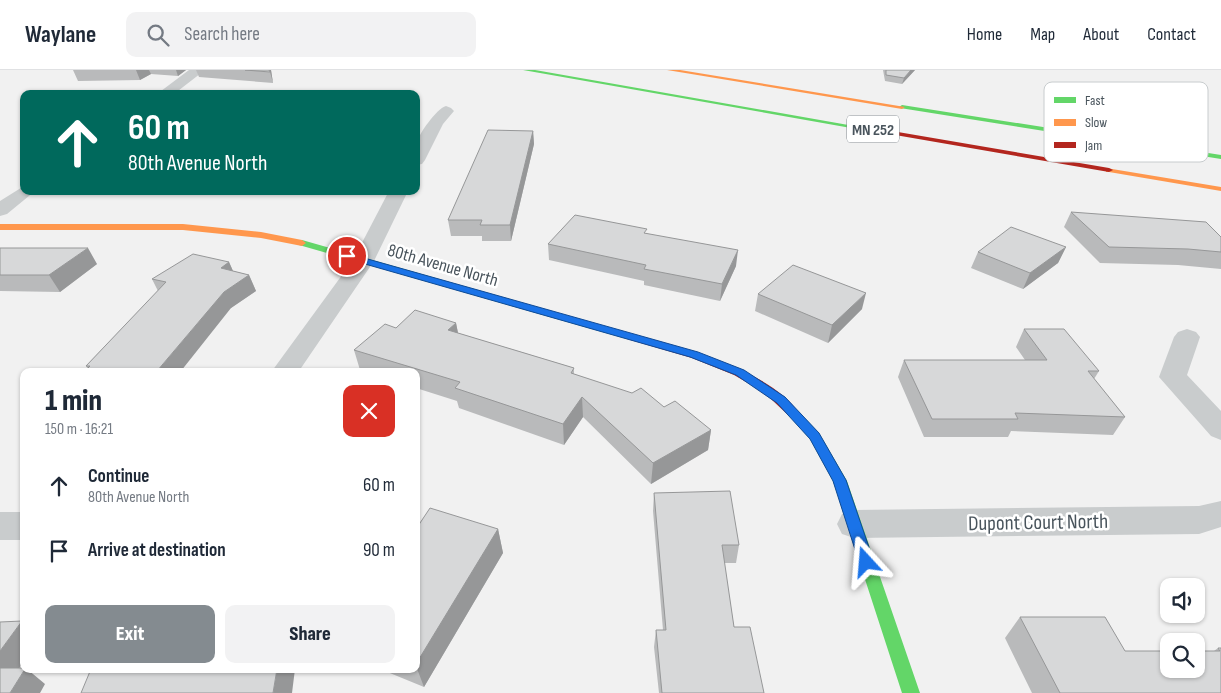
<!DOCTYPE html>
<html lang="en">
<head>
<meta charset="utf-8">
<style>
	:root { --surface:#fff; --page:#f2f2f3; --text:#1f2937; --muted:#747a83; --line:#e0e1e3; --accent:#848b90 }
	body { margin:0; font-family:"Sofia Sans Condensed",sans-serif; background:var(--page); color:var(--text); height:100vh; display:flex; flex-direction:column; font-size:19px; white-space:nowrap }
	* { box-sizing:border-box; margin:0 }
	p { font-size:16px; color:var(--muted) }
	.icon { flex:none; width:28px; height:28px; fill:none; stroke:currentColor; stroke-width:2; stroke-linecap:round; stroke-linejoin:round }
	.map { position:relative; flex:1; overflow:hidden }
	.details { position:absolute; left:20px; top:298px; width:400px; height:305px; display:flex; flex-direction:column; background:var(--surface); border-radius:10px; box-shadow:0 1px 4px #0004 }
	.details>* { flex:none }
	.banner { position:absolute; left:20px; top:20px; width:400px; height:105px; border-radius:10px; box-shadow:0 1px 4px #0004; background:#00695c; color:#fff; overflow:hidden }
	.buttons { position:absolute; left:1160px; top:508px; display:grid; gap:10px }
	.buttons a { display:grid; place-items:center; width:45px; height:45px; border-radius:10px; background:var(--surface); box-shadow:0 1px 4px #0004; font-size:25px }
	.pin { position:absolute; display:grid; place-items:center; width:42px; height:42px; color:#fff; margin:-21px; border:2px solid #fff; border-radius:50%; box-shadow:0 1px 5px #0007 }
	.me { position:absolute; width:55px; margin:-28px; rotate:341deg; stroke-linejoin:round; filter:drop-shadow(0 0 4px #0008) }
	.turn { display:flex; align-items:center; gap:18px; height:105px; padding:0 25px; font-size:22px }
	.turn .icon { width:65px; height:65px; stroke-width:2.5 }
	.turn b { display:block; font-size:35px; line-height:42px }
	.round { display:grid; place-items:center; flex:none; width:52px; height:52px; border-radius:10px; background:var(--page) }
	.summary { display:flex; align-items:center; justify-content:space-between; height:85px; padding:0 25px }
	h1 { font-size:30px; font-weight:800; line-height:38px }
	.primary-button { display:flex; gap:10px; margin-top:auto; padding:10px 25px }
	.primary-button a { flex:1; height:58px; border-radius:10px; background:var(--accent); color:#fff; font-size:20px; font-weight:800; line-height:58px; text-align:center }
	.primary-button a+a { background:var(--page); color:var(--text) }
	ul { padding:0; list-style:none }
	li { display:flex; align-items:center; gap:15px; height:65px; padding:0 25px }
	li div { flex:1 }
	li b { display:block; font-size:19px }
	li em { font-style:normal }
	header { display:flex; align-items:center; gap:30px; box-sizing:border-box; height:70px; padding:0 25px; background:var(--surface); border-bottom:1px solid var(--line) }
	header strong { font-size:24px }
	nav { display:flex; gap:28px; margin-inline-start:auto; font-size:18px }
	.search { width:350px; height:45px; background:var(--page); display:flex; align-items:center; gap:12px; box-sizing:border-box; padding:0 18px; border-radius:10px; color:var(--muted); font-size:19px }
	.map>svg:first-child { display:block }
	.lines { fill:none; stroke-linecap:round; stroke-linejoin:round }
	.street { fill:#c9cccd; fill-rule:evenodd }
	.fast { fill:#63d668; fill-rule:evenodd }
	.slow { fill:#ff974d; fill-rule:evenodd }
	.jam { fill:#b3261e; fill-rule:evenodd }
	.wall { fill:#b9babb }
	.shaded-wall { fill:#969798 }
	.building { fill:#d7d8d9; stroke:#969798 }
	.route { fill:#1a73e8; stroke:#114b97 }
	.labels { text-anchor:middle; stroke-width:5; stroke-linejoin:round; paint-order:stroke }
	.shield { fill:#fff; stroke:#80878d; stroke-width:1 }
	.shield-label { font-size:16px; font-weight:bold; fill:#49545c }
	.street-label { font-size:18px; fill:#49545c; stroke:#fff }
	.near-street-label { font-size:21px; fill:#49545c; stroke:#fff }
	.key { fill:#fff; stroke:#c8ccce; stroke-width:1 }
	.key-label { font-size:14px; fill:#49545c }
</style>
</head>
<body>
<header>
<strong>Waylane</strong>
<div class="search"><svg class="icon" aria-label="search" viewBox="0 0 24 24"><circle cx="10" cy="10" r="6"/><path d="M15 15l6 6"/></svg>Search here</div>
<nav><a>Home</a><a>Map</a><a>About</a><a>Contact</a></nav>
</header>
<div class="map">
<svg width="1221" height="623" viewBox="0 0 1221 623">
	<rect width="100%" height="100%" fill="#f1f1f1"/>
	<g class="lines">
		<path class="street" d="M 189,0 L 205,0 L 174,24 L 157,24 Z
			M 446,36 L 451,38 L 454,41 L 443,54 L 425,90 L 422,94 L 416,95 C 416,89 415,80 416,74 C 419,64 436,39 446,36 Z
			M 24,116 L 24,121 L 35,121 L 7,144 L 0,146 L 0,131 Z
			M 389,121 L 408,121 L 374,191 L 299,301 L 272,301 L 353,190 Z
			M 1187,259 L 1196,262 L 1200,267 L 1187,305 L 1221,341 L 1221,370 L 1211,366 L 1159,307 L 1174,267 L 1178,262 Z
			M 1221,431 L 1221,457 L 1199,464 L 854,468 L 842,464 L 837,454 L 842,444 L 854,440 L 1199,436 Z
			M 0,442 L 24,442 L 24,470 L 0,470 Z"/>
		<path class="fast" d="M 523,0 L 535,0 L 854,56 L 851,58 Z
			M 902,35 L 1221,85 L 1221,89 L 900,38 L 899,37 Z
			M 302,170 L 635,265 L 636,267 L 635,269 L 627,269 L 299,175 L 298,173 Z
			M 792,338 L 796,339 L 819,363 L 847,411 L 920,623 L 902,623 L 833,411 L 810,369 L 786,342 Z"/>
		<path class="slow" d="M 667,0 L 680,0 L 905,37 L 902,39 Z
			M 1106,98 L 1221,117 L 1221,121 L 1109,102 L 1106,102 Z
			M 0,154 L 183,154 L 261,162 L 302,170 L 306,173 L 302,176 L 261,168 L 183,160 L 0,160 Z"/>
		<path class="jam" d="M 851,54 L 1109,98 L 1113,100 L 1109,102 L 849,57 L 848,56 Z
			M 631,264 C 678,276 770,300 798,342 L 792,346 L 788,345 L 771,329 L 753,316 L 734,305 L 692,288 L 627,269 L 626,267 L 627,265 Z"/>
	</g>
	<path class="wall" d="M 73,0 L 186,0 L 178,6 L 151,4 L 140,10 L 78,11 Z
		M 196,0 L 271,0 L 273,13 L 199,7 Z
		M 883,0 L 915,0 L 902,14 L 885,11 Z
		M 533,61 L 534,74 L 511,171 L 482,171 L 482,166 L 451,166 L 448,150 Z
		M 1071,142 L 1221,167 L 1221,199 L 1178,195 L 1100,193 L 1064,157 Z
		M 646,163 L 736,196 L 720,231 L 644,215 L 644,211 L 549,190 L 548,174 Z
		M 1066,177 L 1058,193 L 1023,219 L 971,198 L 978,182 Z
		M 0,178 L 97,194 L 60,222 L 0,221 Z
		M 229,192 L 233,201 L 249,205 L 256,221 L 231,238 L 88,299 L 86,296 L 158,221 L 152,209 Z
		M 758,224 L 862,239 L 828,273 L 755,241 Z
		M 456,253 L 458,263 L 574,298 L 574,304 L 664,337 L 711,360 L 708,380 L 651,414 L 583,347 L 564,375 L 459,338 L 457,331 L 416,318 L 416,301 L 363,301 L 360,300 L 354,280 L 396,258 Z
		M 1024,259 L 1099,301 L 1094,309 L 1125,347 L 1113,365 L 1011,361 L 1008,367 L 924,367 L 898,307 L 904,290 L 1025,290 L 1016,277 Z
		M 654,423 L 739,475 L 736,493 L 724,493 L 734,557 L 764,623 L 659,623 L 654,577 L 656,560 L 663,560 L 653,441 Z
		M 416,459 L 498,459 L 503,483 L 424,617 L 380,599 L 416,599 Z
		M 1020,547 L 1125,581 L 1214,581 L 1218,578 L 1221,578 L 1221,623 L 1032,623 L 1005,568 Z"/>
	<path class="shaded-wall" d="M 136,0 L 149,0 L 151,4 L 140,10 Z
		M 176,0 L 186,0 L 178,6 Z
		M 269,0 L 271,0 L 273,13 L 270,2 Z
		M 911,0 L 915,0 L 902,14 L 904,8 Z
		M 533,61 L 534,74 L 511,171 L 510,155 Z
		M 1066,177 L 1058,193 L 1023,219 L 1030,203 Z
		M 88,178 L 97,194 L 60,222 L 49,205 Z
		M 738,180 L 736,196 L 720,231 L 722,214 Z
		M 229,192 L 236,208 L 221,198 Z
		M 249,205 L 256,221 L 231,238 L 181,301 L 157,301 L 224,222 Z
		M 866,223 L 862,239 L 828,273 L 832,255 Z
		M 456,253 L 460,273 L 448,260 Z
		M 582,327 L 583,347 L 564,375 L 563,354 Z
		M 711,360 L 708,380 L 651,414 L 653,393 Z
		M 498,459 L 503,483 L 424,617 L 416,596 L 416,594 Z
		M 22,551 L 24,553 L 24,591 L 9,614 L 0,607 L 0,581 Z
		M 25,599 L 27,599 L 45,614 L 40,623 L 10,623 Z
		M 277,599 L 295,599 L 292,623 L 273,623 Z"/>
	<path class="building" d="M 245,0 L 269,0 L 270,2 Z
		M 886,0 L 911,0 L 904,8 L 886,5 Z
		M 488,60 L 533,61 L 510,155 L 480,155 L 482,150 L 448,150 Z
		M 1071,142 L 1206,152 L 1221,167 L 1221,182 L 1188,179 L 1109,177 Z
		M 575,145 L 647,159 L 644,163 L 738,180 L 722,214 L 644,199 L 646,195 L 548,174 Z
		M 1011,157 L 1066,177 L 1030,203 L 978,182 Z
		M 0,178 L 88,178 L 49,205 L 0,205 Z
		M 193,184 L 229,192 L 221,198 L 249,205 L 224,222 L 157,301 L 85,301 L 90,296 L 86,296 L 166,212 L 152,209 Z
		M 793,195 L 866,223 L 832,255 L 758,224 Z
		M 415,240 L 456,253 L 448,260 L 574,298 L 571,303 L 632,323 L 641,318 L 664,337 L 675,331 L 711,360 L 653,393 L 582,327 L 563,354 L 455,318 L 460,312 L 354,280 L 385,254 L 396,258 Z
		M 1024,259 L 1064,259 L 1099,301 L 1088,301 L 1125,347 L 1015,343 L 1018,349 L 932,349 L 904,290 L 1047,290 Z
		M 730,421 L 739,475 L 722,475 L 734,557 L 750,557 L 764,623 L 662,623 L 656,560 L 666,560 L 654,423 Z
		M 430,438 L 498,459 L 416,594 L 416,459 Z
		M 1020,547 L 1105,547 L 1125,581 L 1169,581 L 1169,599 L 1196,599 L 1196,581 L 1220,581 L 1218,578 L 1221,578 L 1221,623 L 1060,623 Z
		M 22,551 L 0,581 L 0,552 Z
		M 0,598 L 24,598 L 24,599 L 25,599 L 10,623 L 0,623 Z
		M 91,599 L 277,599 L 273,623 L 81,623 Z"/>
	<path class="route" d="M 344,184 L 350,184 L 698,282 L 744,300 L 785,327 L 819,363 L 846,410 L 874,492 L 872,496 L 866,498 L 861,496 L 859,492 L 833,411 L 810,369 L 777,333 L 736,305 L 690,287 L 344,188 Z"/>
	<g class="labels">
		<rect class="shield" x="847" y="45.5" width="52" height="27" rx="4"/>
		<g class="shield-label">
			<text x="873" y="65">MN 252</text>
		</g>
		<g class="street-label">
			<text transform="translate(443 195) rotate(16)" y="6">80th Avenue North</text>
		</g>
		<g class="near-street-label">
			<text transform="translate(1038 452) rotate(-1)" y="7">Dupont Court North</text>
		</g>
	</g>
	<rect x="1044" y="12" width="164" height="80" rx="8" class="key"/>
	<rect x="1054" y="27" width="22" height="6" fill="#63d668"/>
	<rect x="1054" y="49" width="22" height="7" fill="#ff974d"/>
	<rect x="1054" y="72" width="22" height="6" fill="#b3261e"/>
	<g class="key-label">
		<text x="1085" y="35">Fast</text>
		<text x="1085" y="57">Slow</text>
		<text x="1085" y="80">Jam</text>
	</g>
</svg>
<div class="buttons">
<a><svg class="icon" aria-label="sound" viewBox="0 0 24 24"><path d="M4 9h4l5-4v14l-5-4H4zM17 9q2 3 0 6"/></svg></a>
<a><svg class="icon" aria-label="search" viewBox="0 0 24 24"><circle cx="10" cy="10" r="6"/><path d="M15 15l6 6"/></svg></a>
</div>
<div class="pin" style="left:347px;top:186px;background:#d93025"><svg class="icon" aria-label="arrive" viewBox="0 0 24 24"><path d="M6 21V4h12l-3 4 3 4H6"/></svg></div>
<svg class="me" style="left:866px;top:492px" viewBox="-20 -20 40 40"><path d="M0-17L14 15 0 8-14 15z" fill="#1a73e8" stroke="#fff" stroke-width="4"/></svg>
<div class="banner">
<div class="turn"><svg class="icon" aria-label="ahead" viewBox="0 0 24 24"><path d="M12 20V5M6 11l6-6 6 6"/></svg><div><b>60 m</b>80th Avenue North</div></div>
</div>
<section class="details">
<div class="summary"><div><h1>1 min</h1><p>150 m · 16:21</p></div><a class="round" style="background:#d93025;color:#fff"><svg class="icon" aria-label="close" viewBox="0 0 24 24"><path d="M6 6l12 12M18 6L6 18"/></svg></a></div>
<ul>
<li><svg class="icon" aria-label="ahead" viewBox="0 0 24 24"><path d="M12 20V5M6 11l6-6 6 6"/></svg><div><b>Continue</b><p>80th Avenue North</p></div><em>60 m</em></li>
<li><svg class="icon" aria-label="arrive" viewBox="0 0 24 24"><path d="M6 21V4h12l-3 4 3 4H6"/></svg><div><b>Arrive at destination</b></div><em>90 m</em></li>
</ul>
<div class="primary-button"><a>Exit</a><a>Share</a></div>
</section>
</div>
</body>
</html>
